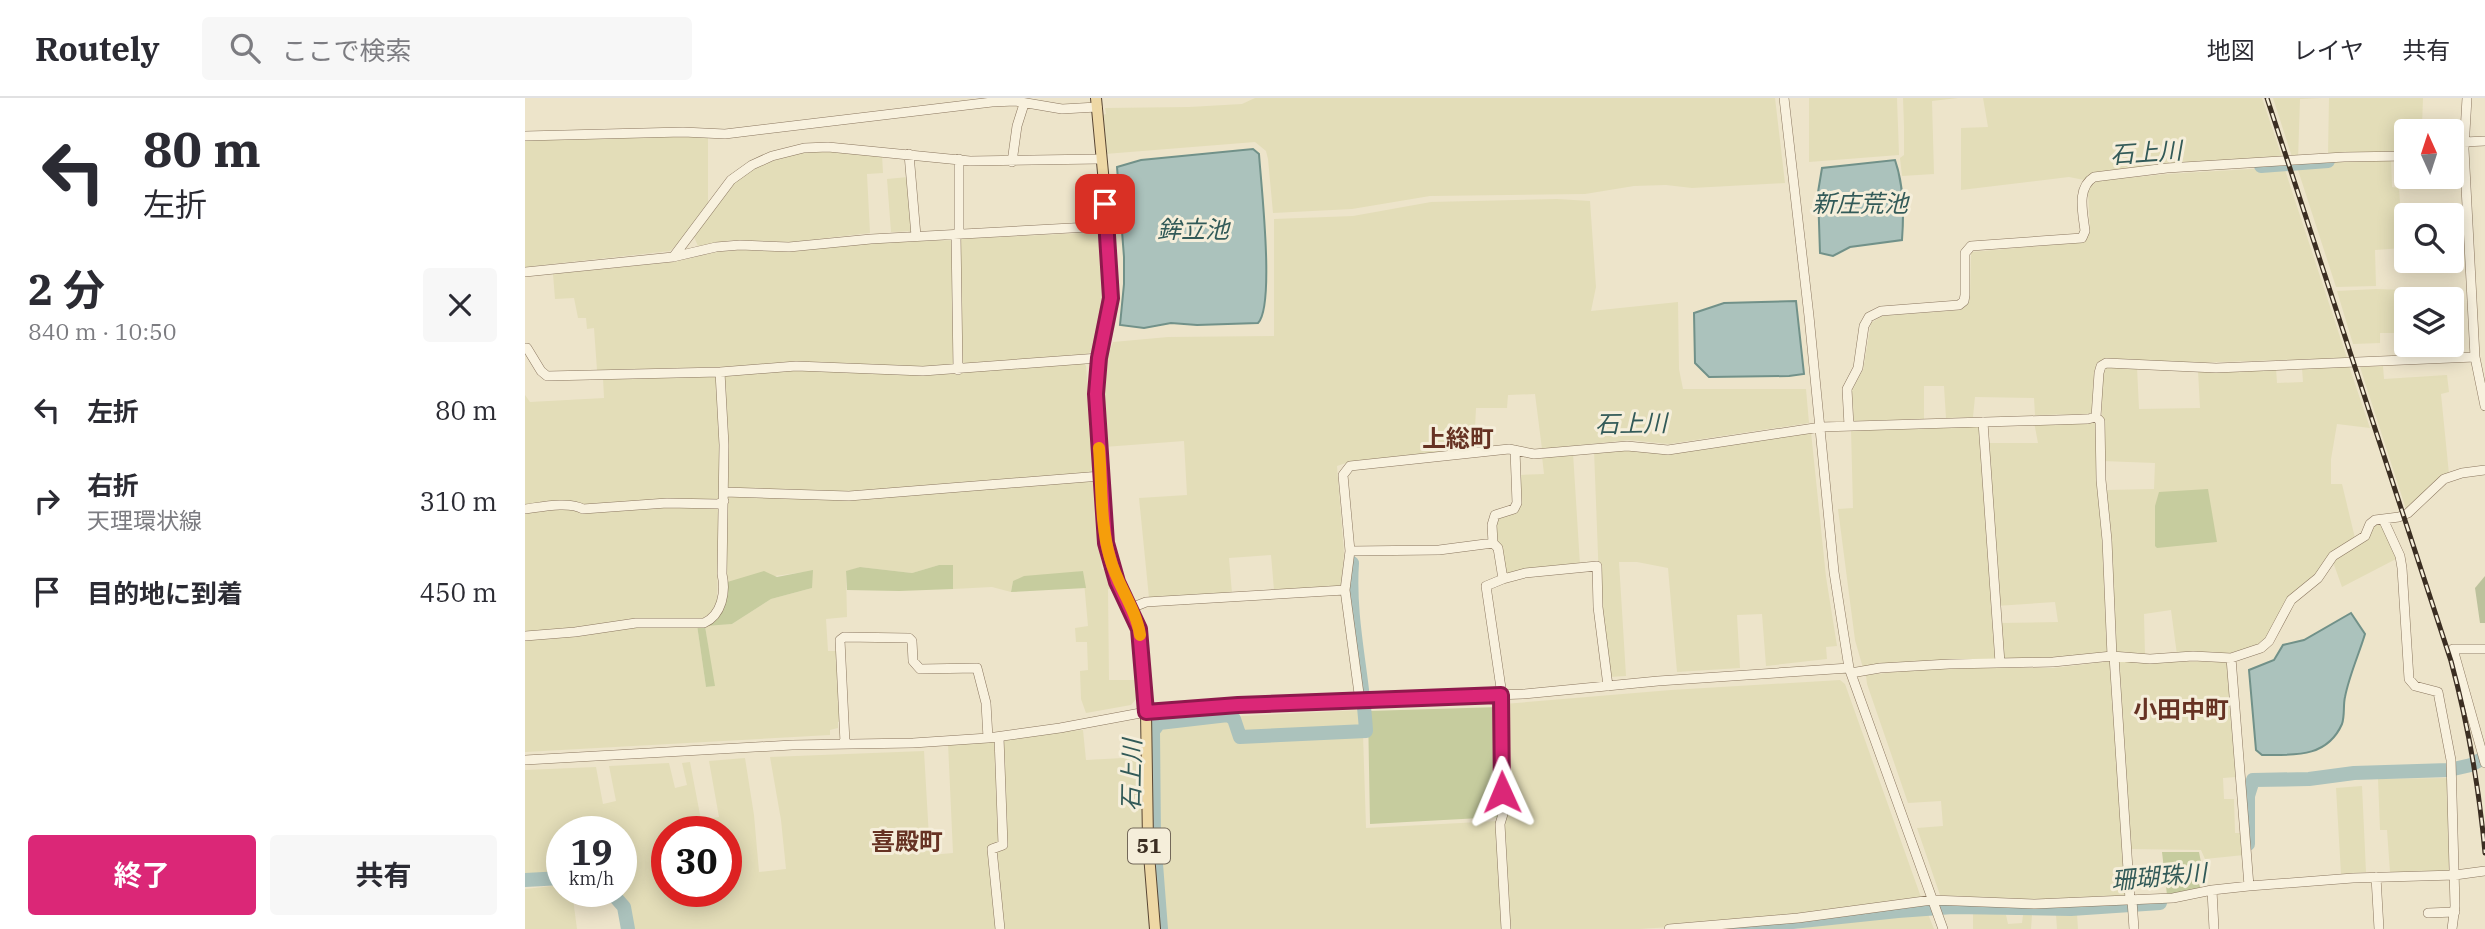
<!DOCTYPE html>
<html lang="ja">
<head>
<meta charset="utf-8">
<style>
	:root { --surface:#fff; --page:#f7f7f7; --text:#2b2b33; --muted:#7c7c81; --line:#e1e1e2; --accent:#db2777 }
	body { margin:0; font-family:"IBM Plex Serif","Noto Sans JP",serif; background:var(--page); color:var(--text); height:100vh; display:flex; flex-direction:column; font-size:26px; white-space:nowrap }
	* { box-sizing:border-box; margin:0 }
	p { font-size:23px; color:var(--muted) }
	.icon { flex:none; width:38px; height:38px; fill:none; stroke:currentColor; stroke-width:2; stroke-linecap:round; stroke-linejoin:round }
	.map { position:relative; flex:1; overflow:hidden }
	.side { display:flex; flex-direction:column; background:var(--surface); width:525px }
	.side>* { flex:none }
	.hud { background:#fff; color:var(--text); overflow:hidden }
	.needle { width:46px; rotate:357deg }
	.tools { position:absolute; left:1869px; top:21px; display:grid; gap:14px }
	.tools a { display:grid; place-items:center; width:70px; height:70px; border-radius:7px; background:var(--surface); box-shadow:0 4px 18px #0003; font-size:35px }
	.speed { position:absolute; left:21px; top:718px; display:flex; gap:14px; font-size:35px; font-weight:700; text-align:center }
	.speed>* { display:grid; place-content:center; width:91px; height:91px; border-radius:50%; background:var(--surface); box-shadow:0 4px 18px #0003; line-height:1 }
	.speed small { font-size:18px; font-weight:400 }
	.speed .limit { border:10px solid #d22; background:#fff; color:#111 }
	.pin { position:absolute; display:grid; place-items:center; width:60px; height:60px; color:#fff; margin:-30px; border-radius:14px; box-shadow:0 4px 10px #0006 }
	.me { position:absolute; width:77px; margin:-38px; rotate:359deg; stroke-linejoin:round; filter:drop-shadow(0 0 5px #0008) }
	.turn { display:flex; align-items:center; gap:24px; height:147px; padding:0 28px; font-size:32px }
	.turn .icon { width:91px; height:91px; stroke-width:2.5 }
	.turn b { display:block; font-size:49px; line-height:60px }
	.round { display:grid; place-items:center; flex:none; width:74px; height:74px; border-radius:7px; background:var(--page) }
	.summary { display:flex; align-items:center; justify-content:space-between; height:119px; padding:0 28px }
	h1 { font-size:42px; font-weight:700; line-height:52px }
	.button { display:flex; gap:14px; margin-top:auto; padding:14px 28px }
	.button a { flex:1; height:80px; border-radius:7px; background:var(--accent); color:#fff; font-size:28px; font-weight:700; line-height:80px; text-align:center }
	.button a+a { background:var(--page); color:var(--text) }
	ul { padding:0; list-style:none }
	li { display:flex; align-items:center; gap:21px; height:91px; padding:0 28px }
	li div { flex:1 }
	li b { display:block; font-size:26px }
	li em { font-style:normal }
	header { display:flex; align-items:center; gap:42px; box-sizing:border-box; height:98px; padding:0 35px; background:var(--surface); border-bottom:2px solid var(--line) }
	header strong { font-size:33px }
	nav { display:flex; gap:38px; margin-inline-start:auto; font-size:24px }
	.search { width:490px; height:63px; background:var(--page); display:flex; align-items:center; gap:18px; box-sizing:border-box; padding:0 24px; border-radius:7px; color:var(--muted); font-size:26px }
	main { display:flex; flex:1; min-height:0 }
	.map>svg:first-child { display:block }
	.farmland { fill:#e3ddb8; fill-rule:evenodd }
	.green { fill:#c6cc9e }
	.cemetery { fill:#bcc19c }
	.water { fill:#abc2bc; stroke:#719189; stroke-width:2 }
	.lines { fill:none; stroke-linecap:round; stroke-linejoin:round }
	.river { stroke:#abc2bc; stroke-width:14 }
	.minor-casing { stroke:#8a765f; stroke-width:10 }
	.major-casing { stroke:#584533; stroke-width:12 }
	.minor { stroke:#f8f1de; stroke-width:9 }
	.major { stroke:#eed8a5; stroke-width:10 }
	.rail-casing { stroke:#3b2e22; stroke-width:5 }
	.rail { stroke:#f5eeda; stroke-width:2.5; stroke-dasharray:8; stroke-linecap:butt }
	.route-casing { stroke:#8e194d; stroke-width:18 }
	.route { stroke:#db2777; stroke-width:12 }
	.slow { stroke:#f59e0b; stroke-width:12 }
	.labels { text-anchor:middle; stroke-width:6; stroke-linejoin:round; paint-order:stroke }
	.shield { fill:#f5eeda; stroke:#736859; stroke-width:2 }
	.shield-label { font-size:21px; font-weight:bold; fill:#3b2e22 }
	.water-label { font-size:24px; font-style:italic; fill:#325a58; stroke:#f5eeda }
	.neighbourhood-label { font-size:24px; font-weight:bold; fill:#663223; stroke:#f5eeda }
</style>
</head>
<body>
<header>
<strong>Routely</strong>
<div class="search"><svg class="icon" aria-label="search" viewBox="0 0 24 24"><circle cx="10" cy="10" r="6"/><path d="M15 15l6 6"/></svg>ここで検索</div>
<nav><a>地図</a><a>レイヤ</a><a>共有</a></nav>
</header>
<main>
<section class="side">
<div class="hud">
<div class="turn"><svg class="icon" aria-label="left" viewBox="0 0 24 24"><path d="M17 20v-9H6M10 6l-5 5 5 5"/></svg><div><b>80 m</b>左折</div></div>
</div>
<div class="summary"><div><h1>2 分</h1><p>840 m · 10:50</p></div><a class="round"><svg class="icon" aria-label="close" viewBox="0 0 24 24"><path d="M6 6l12 12M18 6L6 18"/></svg></a></div>
<ul>
<li><svg class="icon" aria-label="left" viewBox="0 0 24 24"><path d="M17 20v-9H6M10 6l-5 5 5 5"/></svg><div><b>左折</b></div><em>80 m</em></li>
<li><svg class="icon" aria-label="right" viewBox="0 0 24 24"><path d="M7 20v-9h11M14 6l5 5-5 5"/></svg><div><b>右折</b><p>天理環状線</p></div><em>310 m</em></li>
<li><svg class="icon" aria-label="arrive" viewBox="0 0 24 24"><path d="M6 21V4h12l-3 4 3 4H6"/></svg><div><b>目的地に到着</b></div><em>450 m</em></li>
</ul>
<div class="button"><a>終了</a><a>共有</a></div>
</section>
<div class="map">
<svg width="1960" height="831" viewBox="0 0 1960 831">
	<rect width="100%" height="100%" fill="#ede4ca"/>
	<path class="farmland" d="M 730,0 L 1250,0 L 1260,85 L 1167,90 L 1141,87 L 1109,88 L 1060,96 L 905,98 L 827,111 L 748,115 L 743,61 L 741,53 L 730,44 L 580,56 L 577,17 L 581,16 L 580,10 L 664,9 L 717,6 Z
		M 1284,0 L 1372,0 L 1374,57 L 1284,64 Z
		M 1378,0 L 1433,0 L 1407,3 L 1409,76 L 1377,78 L 1375,60 L 1379,57 L 1379,29 Z
		M 1458,0 L 1737,0 L 1758,62 L 1571,76 L 1559,82 L 1544,79 L 1436,92 L 1436,30 L 1463,29 Z
		M 1748,0 L 1797,0 L 1775,1 L 1773,62 L 1768,62 Z
		M 1804,0 L 1898,0 L 1897,27 L 1880,27 L 1879,55 L 1803,57 Z
		M 137,37 L 183,39 L 183,105 L 154,145 L 145,153 L 0,169 L 0,40 Z
		M 281,52 L 302,52 L 357,57 L 358,75 L 342,76 L 345,135 L 268,144 L 207,142 L 173,148 L 169,139 L 208,85 L 230,69 Z
		M 1821,62 L 1866,62 L 1867,89 L 1874,90 L 1878,150 L 1850,152 L 1851,188 L 1811,189 L 1773,72 Z
		M 1759,69 L 1822,260 L 1664,265 L 1580,260 L 1572,265 L 1569,274 L 1567,311 L 1566,315 L 1562,316 L 1510,317 L 1509,300 L 1450,299 L 1448,319 L 1421,320 L 1419,288 L 1399,288 L 1399,321 L 1329,323 L 1327,292 L 1338,272 L 1346,225 L 1357,218 L 1436,212 L 1443,205 L 1445,197 L 1446,154 L 1560,144 L 1565,133 L 1563,93 L 1565,88 L 1573,83 L 1642,76 Z
		M 383,79 L 389,133 L 366,134 L 362,81 Z
		M 1032,101 L 1065,103 L 1071,189 L 1066,213 L 1153,204 L 1154,271 L 1158,291 L 1281,291 L 1284,325 L 1144,346 L 1104,342 L 1017,351 L 1010,296 L 983,297 L 982,310 L 951,310 L 949,351 L 824,364 L 812,368 L 819,455 L 816,488 L 749,492 L 746,457 L 704,460 L 707,495 L 624,500 L 614,400 L 662,397 L 659,343 L 579,349 L 575,296 L 577,273 L 588,244 L 643,239 L 749,238 L 749,121 L 828,118 L 906,104 Z
		M 578,134 L 581,199 L 570,251 L 562,256 L 436,266 L 434,141 Z
		M 429,142 L 431,267 L 398,269 L 305,266 L 72,272 L 69,230 L 62,231 L 61,220 L 53,220 L 49,200 L 30,201 L 28,176 L 149,164 L 192,154 L 215,152 L 264,154 L 346,145 Z
		M 1851,191 L 1881,192 L 1878,235 L 1855,235 L 1855,245 L 1828,246 L 1812,193 Z
		M 559,265 L 561,268 L 570,375 L 565,377 L 505,379 L 434,387 L 324,394 L 202,390 L 199,277 L 270,272 L 398,277 Z
		M 1582,267 L 1612,269 L 1614,311 L 1675,310 L 1673,273 L 1751,270 L 1752,285 L 1778,284 L 1777,270 L 1824,268 L 1845,330 L 1812,326 L 1806,361 L 1806,386 L 1817,386 L 1830,440 L 1771,493 L 1741,541 L 1734,547 L 1706,557 L 1652,557 L 1646,512 L 1619,516 L 1620,558 L 1589,556 L 1580,392 L 1629,391 L 1630,365 L 1577,363 L 1577,276 Z
		M 1858,268 L 1859,281 L 1922,277 L 1924,294 L 1916,296 L 1924,376 L 1906,387 L 1881,411 L 1835,269 Z
		M 192,278 L 196,347 L 195,401 L 59,408 L 56,405 L 38,405 L 0,408 L 0,297 L 5,304 L 79,300 L 78,280 Z
		M 1570,320 L 1584,552 L 1581,556 L 1527,561 L 1479,561 L 1473,525 L 1533,524 L 1530,504 L 1471,508 L 1460,345 L 1513,345 L 1509,324 Z
		M 1455,327 L 1471,557 L 1468,562 L 1338,570 L 1330,542 L 1313,411 L 1328,410 L 1326,331 Z
		M 1286,334 L 1301,479 L 1312,548 L 1301,549 L 1302,561 L 1241,568 L 1237,516 L 1212,517 L 1215,570 L 1152,574 L 1143,470 L 1112,464 L 1094,464 L 1101,578 L 1084,579 L 1075,509 L 1069,352 L 1101,349 L 1134,354 Z
		M 1048,355 L 1055,467 L 980,478 L 970,444 L 971,419 L 991,413 L 992,377 L 1019,376 L 1017,358 Z
		M 569,382 L 576,462 L 577,471 L 580,471 L 589,491 L 583,491 L 584,582 L 611,582 L 612,600 L 606,607 L 561,615 L 556,601 L 555,573 L 563,572 L 562,544 L 551,544 L 550,530 L 563,528 L 558,473 L 488,483 L 486,494 L 467,489 L 428,491 L 428,468 L 414,467 L 387,475 L 335,469 L 321,474 L 322,519 L 301,521 L 303,553 L 313,553 L 317,623 L 313,624 L 313,630 L 305,632 L 305,637 L 0,654 L 0,540 L 111,527 L 172,527 L 181,589 L 189,588 L 180,527 L 207,526 L 246,501 L 287,490 L 287,473 L 199,485 L 201,396 L 307,398 Z
		M 143,408 L 194,408 L 192,505 L 183,519 L 177,522 L 0,536 L 0,413 Z
		M 1858,425 L 1871,461 L 1817,489 L 1808,464 L 1848,427 Z
		M 1587,563 L 1603,800 L 1510,803 L 1415,797 L 1392,730 L 1418,728 L 1416,703 L 1383,705 L 1342,586 L 1341,577 L 1412,570 L 1529,570 Z
		M 1592,563 L 1701,564 L 1704,568 L 1711,679 L 1698,680 L 1699,701 L 1709,701 L 1710,735 L 1718,735 L 1719,757 L 1680,761 L 1676,752 L 1604,751 Z
		M 1315,582 L 1320,586 L 1397,802 L 1160,828 L 1115,831 L 984,831 L 977,726 L 979,606 L 1146,592 Z
		M 838,612 L 838,630 L 718,636 L 711,620 L 717,618 Z
		M 703,623 L 711,645 L 838,636 L 841,730 L 973,723 L 980,831 L 638,831 L 630,631 Z
		M 558,632 L 561,662 L 616,659 L 627,831 L 477,831 L 470,752 L 479,748 L 477,638 Z
		M 469,641 L 475,745 L 469,747 L 474,831 L 100,831 L 97,816 L 84,793 L 96,793 L 96,733 L 37,733 L 37,775 L 0,776 L 0,672 L 71,669 L 78,706 L 91,703 L 84,668 L 144,665 L 150,690 L 162,687 L 157,665 L 165,664 L 176,722 L 194,719 L 184,663 L 220,660 L 229,717 L 234,774 L 261,771 L 256,722 L 245,659 L 399,653 L 405,757 L 428,755 L 423,645 ZM 142,733 L 201,733 L 201,793 L 142,793 Z
		M 1921,680 L 1925,683 L 1927,773 L 1865,774 L 1862,732 L 1855,732 L 1853,681 Z
		M 1837,688 L 1841,774 L 1816,776 L 1811,690 Z
		M 37,787 L 37,793 L 47,793 L 52,831 L 0,831 L 0,791 Z
		M 1401,811 L 1409,831 L 1267,831 L 1272,831 Z
		M 1448,814 L 1481,817 L 1483,826 L 1497,825 L 1498,817 L 1507,817 L 1506,831 L 1448,831 Z
		M 1552,816 L 1553,831 L 1532,831 L 1531,817 Z"/>
	<path class="green" d="M 1683,391 L 1692,444 L 1632,450 L 1630,448 L 1630,408 L 1634,394 Z
		M 414,467 L 428,467 L 428,491 L 374,493 L 322,492 L 321,473 L 335,469 L 387,475 Z
		M 288,472 L 287,490 L 246,501 L 207,526 L 180,528 L 190,588 L 181,589 L 172,527 L 187,524 L 199,485 L 239,473 L 252,479 Z
		M 558,473 L 561,490 L 486,494 L 488,483 L 499,478 Z
		M 974,609 L 974,719 L 845,726 L 843,613 Z
		M 1637,754 L 1674,754 L 1677,769 L 1669,774 L 1676,791 L 1642,797 Z"/>
	<path class="cemetery" d="M 1960,478 L 1960,525 L 1955,525 L 1950,490 Z"/>
	<path class="water" d="M 728,51 L 734,56 C 736,86 750,208 733,225 L 672,227 L 646,225 L 619,230 L 595,227 L 599,186 L 599,159 L 592,69 L 616,62 Z
		M 1370,62 C 1379,88 1379,115 1377,142 L 1325,149 L 1308,158 L 1295,155 L 1293,94 L 1297,70 Z
		M 1271,203 L 1279,276 L 1264,278 L 1184,279 L 1170,265 L 1169,215 L 1199,205 Z
		M 1826,515 L 1840,536 C 1834,556 1824,578 1820,599 C 1818,607 1820,617 1817,626 C 1802,660 1769,657 1737,657 L 1731,652 L 1724,572 L 1749,562 L 1758,547 L 1779,542 Z"/>
	<g class="lines">
		<path class="river" d="M 1736,68 L 1803,63
			M 1723,746 L 1723,698 L 1728,682 L 1784,681 L 1829,675 L 1924,672 L 1946,667 L 1960,659
			M 0,782 L 37,780
			M 85,793 L 99,809 L 103,831
			M 636,831 L 629,740 L 628,633 L 634,625 L 703,617 L 709,621 L 715,639 L 841,633 C 838,577 823,521 827,465
			M 1201,831 L 1373,813 L 1428,809 L 1546,811 L 1635,805"/>
		<defs>
			<path id="minor" d="M 1259,0 L 1284,218 L 1309,474 L 1324,570 L 1418,831
				M 1942,0 L 1939,51 L 1950,259 L 1960,308
				M 0,38 L 158,34 L 200,36 L 467,4 L 490,3 L 537,11 L 572,9
				M 1939,44 L 1960,43
				M 1927,53 L 1939,51
				M 384,56 L 391,138
				M 434,61 L 434,136
				M 487,64 L 492,28 L 499,6
				M 431,136 L 433,272
				M 149,158 L 206,82 L 227,67 L 247,58 L 279,50 L 303,49 L 445,63 L 575,61
				M 0,174 L 148,159 L 191,149 L 215,147 L 264,149 L 346,141 L 583,128
				M 0,250 L 2,250 L 16,273 L 22,278 L 195,274 L 271,268 L 398,273 L 574,260
				M 1458,324 L 1475,565
				M 1324,328 L 1322,291 L 1333,270 L 1339,228 L 1344,219 L 1356,213 L 1434,207 L 1439,203 L 1440,197 L 1440,155 L 1446,148 L 1557,140 L 1560,133 C 1558,115 1551,90 1569,79 L 1642,70 L 1819,59 L 1881,58
				M 199,394 L 324,398 L 576,378
				M 0,411 C 16,409 44,403 58,411 L 142,405 L 193,406 L 199,403
				M 1858,421 L 1875,458 L 1877,470 L 1884,581 L 1890,588 L 1913,594 L 1926,662 L 1930,808 L 1927,831
				M 825,453 L 914,452 L 968,445
				M 978,481 L 973,450 L 968,445 L 967,427 L 970,417 L 989,411 L 992,405 L 990,352
				M 606,510 L 621,504 L 820,492
				M 0,538 L 50,534 L 111,525 L 179,525 C 197,517 201,494 197,476 L 199,347 L 195,274
				M 1960,551 L 1928,551 L 1960,665
				M 1587,558 L 1582,442 L 1576,382 L 1575,323 L 1571,319 L 1574,275 L 1576,268 L 1581,265 L 1691,270 L 1950,259
				M 1589,558 L 1605,802
				M 1706,560 L 1724,788
				M 1326,575 L 1355,570 L 1424,566 L 1528,564 L 1587,558 L 1625,561 L 1668,558 L 1706,560 L 1736,550 L 1744,543 L 1766,502 L 1793,480 L 1808,458 L 1840,438 L 1845,426 L 1850,422 L 1874,419 L 1883,415 L 1919,381 L 1937,375 L 1960,372
				M 835,603 L 820,492 L 825,453 L 818,377 L 825,368 L 984,351 L 1009,356 L 1102,348 L 1143,352 L 1296,329 L 1563,321 L 1571,319
				M 474,639 L 478,747 L 467,751 L 475,831
				M 320,645 L 315,542 L 319,539 L 384,540 L 387,543 L 388,563 L 395,571 L 452,570 L 461,605 L 463,640
				M 0,662 L 267,647 L 388,645 L 463,640 L 535,630 L 621,614 L 713,606 L 998,596 L 1133,583 L 1324,570
				M 1851,779 L 1854,831
				M 1687,792 L 1689,831
				M 1607,802 L 1609,831
				M 1903,815 L 1930,814
				M 981,831 L 975,726 L 978,716 L 977,597 L 961,488 L 978,481 L 1000,475 L 1072,468 L 1073,509 L 1083,588
				M 1144,831 L 1273,820 L 1407,802 L 1510,806 L 1648,800 L 1687,792 L 1724,788 L 1828,780 L 1930,777 L 1960,773"/>
			<path id="major" d="M 571,0 L 583,128 L 586,200 L 574,260 L 571,296 L 576,378 L 581,445 L 585,460 L 592,484 L 614,531 L 618,553 L 621,614 L 623,744 L 630,831"/>
		</defs>
		<use href="#minor" class="minor-casing"/>
		<use href="#major" class="major-casing"/>
		<use href="#minor" class="minor"/>
		<use href="#major" class="major"/>
		<defs>
			<path id="rail" d="M 1742,0 L 1926,563 C 1943,626 1954,689 1960,755"/>
		</defs>
		<use href="#rail" class="rail-casing"/>
		<use href="#rail" class="rail"/>
	</g>
	<g class="lines">
		<defs>
			<path id="route" d="M 580,106 L 586,200 L 574,260 L 571,296 L 581,445 L 592,484 L 614,531 L 621,614 L 713,607 L 976,597 L 977,694"/>
		</defs>
		<use href="#route" class="route-casing"/>
		<use href="#route" class="route"/>
		<path class="slow" d="M 574,350 C 577,386 575,426 585,460 C 592,487 611,510 615,537"/>
	</g>
	<g class="labels">
		<rect class="shield" x="603" y="730.5" width="42" height="35" rx="5"/>
		<g class="shield-label">
			<text x="624" y="755">51</text>
		</g>
		<g class="water-label">
			<text transform="translate(1621 55) rotate(-4)" y="8">石上川</text>
			<text x="1335" y="114">新庄荒池</text>
			<text x="668" y="140">鉾立池</text>
			<text transform="translate(1106 326) rotate(-1)" y="8">石上川</text>
			<text transform="translate(607 677) rotate(-89)" y="8">石上川</text>
			<text transform="translate(1634 779) rotate(-5)" y="8">珊瑚珠川</text>
		</g>
		<g class="neighbourhood-label">
			<text x="933" y="349">上総町</text>
			<text x="1656" y="620">小田中町</text>
			<text x="382" y="752">喜殿町</text>
		</g>
	</g>
</svg>
<div class="tools">
<a><svg class="needle" viewBox="-14 -14 28 28"><path d="M0-13l5 13h-10z" fill="#e53935"/><path d="M0 13l5-13h-10z" fill="#7c7c81"/></svg></a>
<a><svg class="icon" aria-label="search" viewBox="0 0 24 24"><circle cx="10" cy="10" r="6"/><path d="M15 15l6 6"/></svg></a>
<a><svg class="icon" aria-label="layers" viewBox="0 0 24 24"><path d="M12 4l9 5-9 5-9-5zM3 14l9 5 9-5"/></svg></a>
</div>
<div class="speed"><div>19<small>km/h</small></div><div class="limit">30</div></div>
<div class="pin" style="left:580px;top:106px;background:#d93025"><svg class="icon" aria-label="arrive" viewBox="0 0 24 24"><path d="M6 21V4h12l-3 4 3 4H6"/></svg></div>
<svg class="me" style="left:977px;top:694px" viewBox="-20 -20 40 40"><path d="M0-17L14 15 0 8-14 15z" fill="#db2777" stroke="#fff" stroke-width="4"/></svg>
</div>
</main>
</body>
</html>
